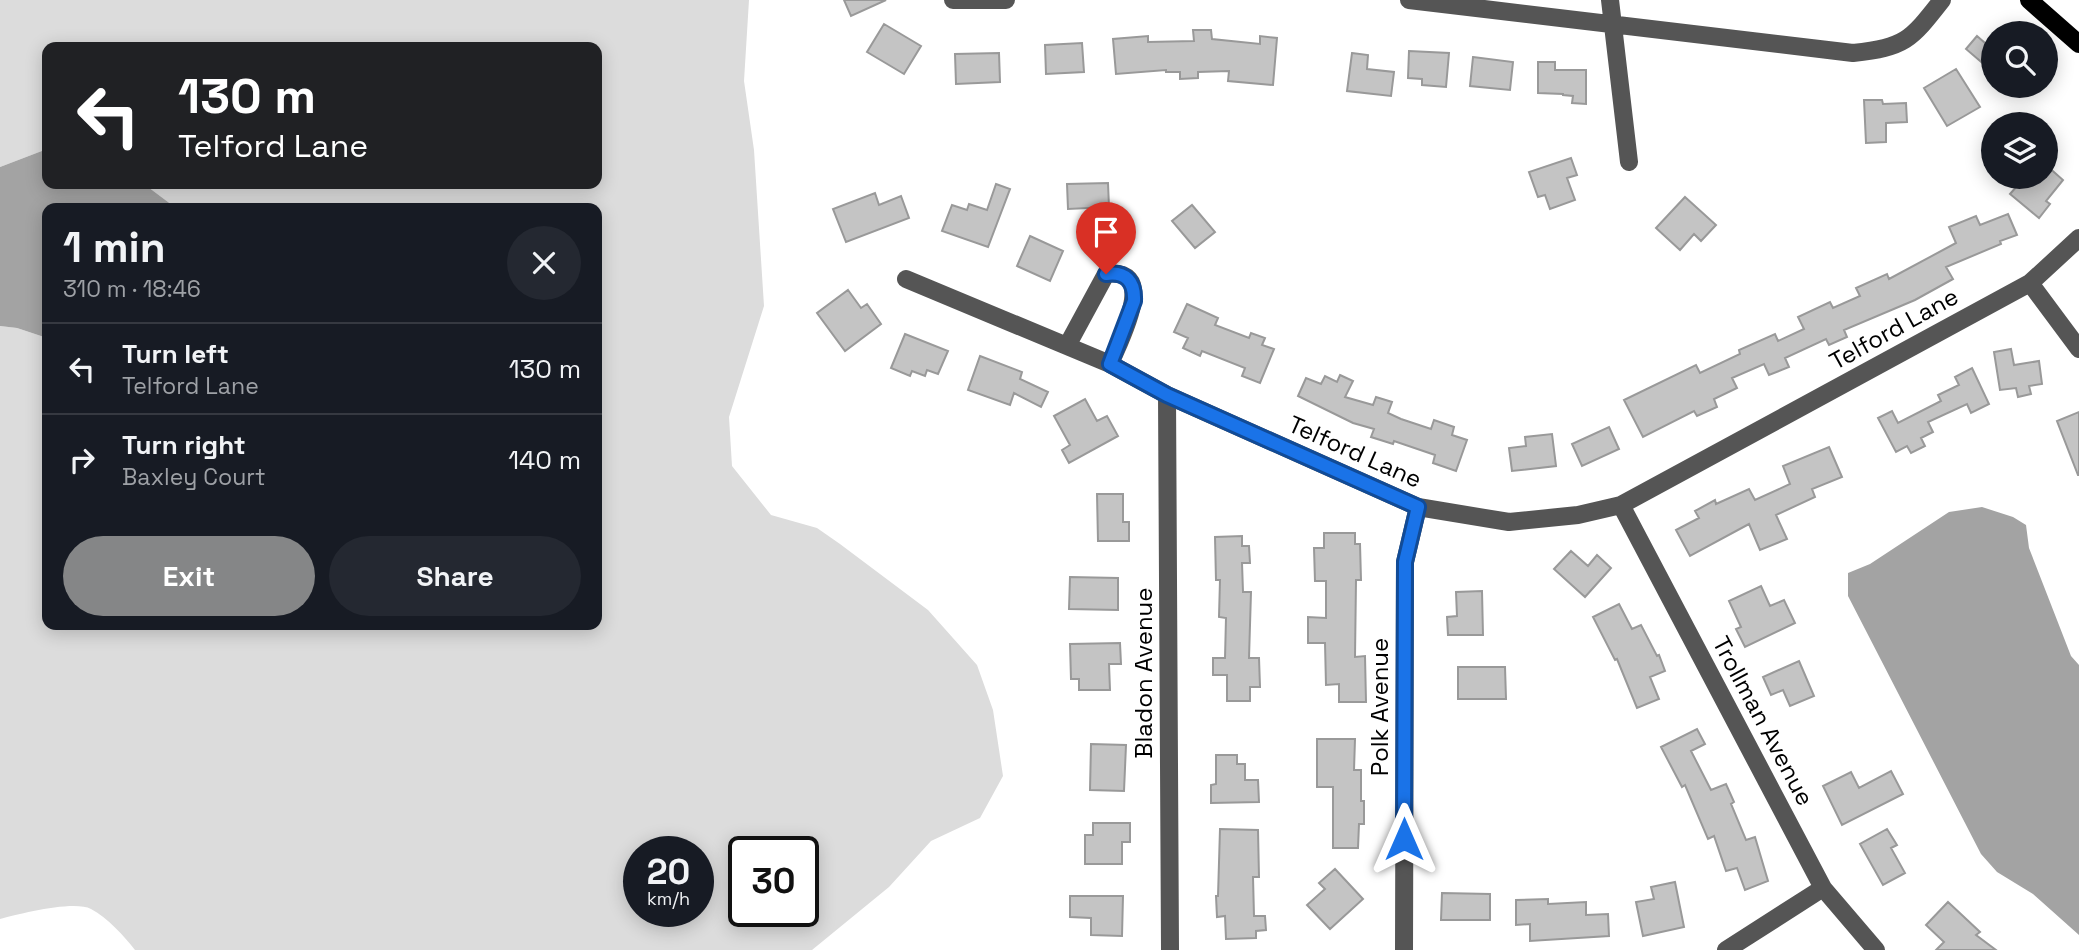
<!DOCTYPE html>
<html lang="en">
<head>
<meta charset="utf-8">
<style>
	:root { --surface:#171b24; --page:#242831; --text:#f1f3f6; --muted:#9ea1a6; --line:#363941; --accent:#858687 }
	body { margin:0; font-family:"Space Grotesk",sans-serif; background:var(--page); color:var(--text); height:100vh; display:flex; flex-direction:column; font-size:26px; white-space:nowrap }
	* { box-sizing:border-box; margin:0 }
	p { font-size:23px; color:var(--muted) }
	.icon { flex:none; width:38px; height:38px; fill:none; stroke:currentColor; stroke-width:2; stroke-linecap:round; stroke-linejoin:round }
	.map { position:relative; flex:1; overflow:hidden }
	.sheet { position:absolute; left:42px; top:203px; width:560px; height:427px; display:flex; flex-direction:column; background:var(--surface); border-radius:14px; box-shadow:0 4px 18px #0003 }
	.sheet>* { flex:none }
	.banner { position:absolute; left:42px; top:42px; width:560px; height:147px; border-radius:14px; box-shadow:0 4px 18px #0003; background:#202124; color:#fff; overflow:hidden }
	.buttons { position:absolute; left:1981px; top:21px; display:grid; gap:14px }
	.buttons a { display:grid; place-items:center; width:77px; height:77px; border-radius:50%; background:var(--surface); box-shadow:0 4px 18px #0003; font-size:35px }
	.speed { position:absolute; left:623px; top:836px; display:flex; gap:14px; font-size:35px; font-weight:700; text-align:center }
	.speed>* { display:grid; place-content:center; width:91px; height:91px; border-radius:50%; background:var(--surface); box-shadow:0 4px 18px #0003; line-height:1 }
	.speed small { font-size:18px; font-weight:400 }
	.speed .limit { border:4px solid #111; border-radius:10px; background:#fff; color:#111 }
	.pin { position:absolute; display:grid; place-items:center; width:60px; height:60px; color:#fff; margin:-72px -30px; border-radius:50% 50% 50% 0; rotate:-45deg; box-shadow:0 0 7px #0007 }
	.pin .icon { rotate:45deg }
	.me { position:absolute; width:77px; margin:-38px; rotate:0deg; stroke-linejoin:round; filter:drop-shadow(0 0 5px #0008) }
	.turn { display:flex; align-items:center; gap:24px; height:147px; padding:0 21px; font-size:32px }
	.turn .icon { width:91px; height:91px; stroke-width:2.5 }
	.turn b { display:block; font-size:49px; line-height:60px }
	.round { display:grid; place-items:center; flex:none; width:74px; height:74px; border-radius:37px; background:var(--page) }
	.headline { display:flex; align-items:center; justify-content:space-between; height:119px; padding:0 21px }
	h1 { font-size:42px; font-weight:600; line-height:52px }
	.action { display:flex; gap:14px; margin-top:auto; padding:14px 21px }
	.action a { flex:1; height:80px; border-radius:42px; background:var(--accent); color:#fff; font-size:28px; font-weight:600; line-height:80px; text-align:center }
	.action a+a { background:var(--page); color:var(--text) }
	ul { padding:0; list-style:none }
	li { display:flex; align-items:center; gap:21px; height:91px; padding:0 21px; border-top:2px solid var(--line) }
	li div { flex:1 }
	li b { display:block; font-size:26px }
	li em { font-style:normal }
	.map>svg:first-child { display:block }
	.green { fill:#dcdcdc; fill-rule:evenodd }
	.water { fill:#a3a3a3 }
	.building { fill:#c4c4c4; stroke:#999; stroke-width:2 }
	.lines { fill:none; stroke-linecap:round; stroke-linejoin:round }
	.minor { stroke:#555; stroke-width:18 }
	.major { stroke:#000; stroke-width:18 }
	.route-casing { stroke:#114b97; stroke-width:18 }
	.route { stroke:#1a73e8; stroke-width:12 }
	.labels { text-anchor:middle; stroke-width:6; stroke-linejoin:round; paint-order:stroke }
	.street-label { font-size:24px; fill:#000; stroke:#fff }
</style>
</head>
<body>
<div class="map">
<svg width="2079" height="950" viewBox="0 0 2079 950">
	<rect width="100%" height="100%" fill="#fff"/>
	<path class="green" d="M 0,0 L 749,0 L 744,81 L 754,150 L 764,306 L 729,417 L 732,466 L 771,515 L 817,528 L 840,544 L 928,610 L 977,665 L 993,710 L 1003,776 L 980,818 L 931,841 L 889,887 L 812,950 L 135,950 C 124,936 108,918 91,909 C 74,900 19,914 0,919 L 0,326 L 17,328 L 47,338 L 47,625 L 597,625 L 597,208 L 176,208 L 144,184 L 597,184 L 597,47 L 47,47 L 47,149 L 0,167 ZM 639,852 L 698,852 L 698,912 L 639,912 ZM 744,852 L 803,852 L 803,912 L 744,912 Z"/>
	<path class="water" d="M 47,149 L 47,184 L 144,184 L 176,208 L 47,208 L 47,338 L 17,328 L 0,326 L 0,167 Z
		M 1982,507 L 2013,517 L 2026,525 L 2029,548 L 2071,656 L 2079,665 L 2079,935 L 2033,894 L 1997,872 L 1981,854 L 1848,596 L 1848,573 L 1870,564 L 1949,512 Z"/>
	<path class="building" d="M 844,0 L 886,0 L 851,16 Z
		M 884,24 L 921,46 L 904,74 L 867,52 Z
		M 1193,30 L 1211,30 L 1212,39 L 1260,44 L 1260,36 L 1277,38 L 1273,85 L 1228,81 L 1229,71 L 1198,72 L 1198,78 L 1180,79 L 1180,72 L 1166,72 L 1166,70 L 1116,74 L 1113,39 L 1148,36 L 1148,42 L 1194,41 Z
		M 1977,36 L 1993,50 L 1993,72 L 1966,49 Z
		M 1082,43 L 1084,72 L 1046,74 L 1045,45 Z
		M 1409,51 L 1449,53 L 1446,87 L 1422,85 L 1422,79 L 1408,78 Z
		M 999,53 L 1000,82 L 956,84 L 955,54 Z
		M 1352,53 L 1368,55 L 1367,69 L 1394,72 L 1391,96 L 1347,91 Z
		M 1473,57 L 1513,62 L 1510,90 L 1470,86 Z
		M 1538,62 L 1555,62 L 1555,70 L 1586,70 L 1586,104 L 1572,103 L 1573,96 L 1563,95 L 1563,94 L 1538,93 Z
		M 1956,69 L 1980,107 L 1947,126 L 1924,88 Z
		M 1864,100 L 1882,100 L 1883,104 L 1906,103 L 1907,122 L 1886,123 L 1886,142 L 1866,143 Z
		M 1571,158 L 1577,175 L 1567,178 L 1575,200 L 1550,209 L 1545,195 L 1538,197 L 1529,172 Z
		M 2046,165 L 2063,180 L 2046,201 L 2050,204 L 2039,218 L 2010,194 L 2025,177 L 2046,177 Z
		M 1108,183 L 1109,207 L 1068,209 L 1067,184 Z
		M 996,184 L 1010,189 L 988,247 L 942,231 L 952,205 L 967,210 L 969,204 L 987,210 Z
		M 875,193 L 879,205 L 901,196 L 909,218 L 846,242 L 833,209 Z
		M 1685,197 L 1716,225 L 1701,241 L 1694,234 L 1680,250 L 1656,228 Z
		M 1192,205 L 1215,232 L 1195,248 L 1172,221 Z
		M 2008,214 L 2017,235 L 2000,241 L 2001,244 L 1946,267 L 1953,279 L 1915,300 L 1844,330 L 1847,337 L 1829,345 L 1826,339 L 1785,358 L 1789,367 L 1769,375 L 1764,364 L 1732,378 L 1737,388 L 1714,399 L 1717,407 L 1697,416 L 1694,411 L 1643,437 L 1624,400 L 1696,365 L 1700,373 L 1740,354 L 1739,350 L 1775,334 L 1778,341 L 1804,329 L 1798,317 L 1830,302 L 1833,308 L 1860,296 L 1856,288 L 1887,274 L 1889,279 L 1956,243 L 1949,227 L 1976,216 L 1980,225 Z
		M 1030,236 L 1063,251 L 1050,281 L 1017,266 Z
		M 848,290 L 861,308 L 867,304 L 881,324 L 845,351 L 817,313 Z
		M 1187,304 L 1218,318 L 1215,325 L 1249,338 L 1251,333 L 1265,338 L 1262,345 L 1274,349 L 1260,383 L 1242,376 L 1245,368 L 1202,351 L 1200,356 L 1183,348 L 1188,338 L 1174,332 Z
		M 905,334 L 948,351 L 938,374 L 927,370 L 925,376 L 912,371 L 910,376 L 891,368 Z
		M 2011,349 L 2014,365 L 2039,361 L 2042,384 L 2029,386 L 2031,394 L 2018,397 L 2016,388 L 2000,390 L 1994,352 Z
		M 980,356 L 1022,372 L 1020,379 L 1048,392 L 1041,407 L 1014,393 L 1010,405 L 968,390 Z
		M 1972,368 L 1989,404 L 1971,413 L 1967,404 L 1928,422 L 1933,432 L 1921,438 L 1925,446 L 1911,453 L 1907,446 L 1896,452 L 1878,418 L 1892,411 L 1898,423 L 1941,401 L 1938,395 L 1959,385 L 1955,377 Z
		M 1340,375 L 1353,381 L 1345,397 L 1373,405 L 1376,397 L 1392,402 L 1388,413 L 1401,419 L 1431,429 L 1434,420 L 1454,427 L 1452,435 L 1467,440 L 1456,471 L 1433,463 L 1435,455 L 1394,441 L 1393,444 L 1371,437 L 1374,429 L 1353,423 L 1298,396 L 1306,378 L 1321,384 L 1325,376 L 1337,382 Z
		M 1085,399 L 1097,421 L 1107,416 L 1118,436 L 1069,463 L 1062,450 L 1070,445 L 1054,416 Z
		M 2079,412 L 2079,475 L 2078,475 L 2057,421 Z
		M 1609,427 L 1619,449 L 1582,466 L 1572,444 Z
		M 1552,434 L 1556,466 L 1512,471 L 1509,448 L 1526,446 L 1525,437 Z
		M 1829,447 L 1842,477 L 1812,489 L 1815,497 L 1776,515 L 1787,539 L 1760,550 L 1749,524 L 1690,556 L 1676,530 L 1699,518 L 1695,511 L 1715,500 L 1716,504 L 1749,489 L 1755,500 L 1790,484 L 1783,466 Z
		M 1097,494 L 1123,494 L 1123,522 L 1129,522 L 1129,541 L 1098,541 Z
		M 1324,533 L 1355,533 L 1355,544 L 1360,544 L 1361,580 L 1356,580 L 1355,657 L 1365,656 L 1366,702 L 1339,702 L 1339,684 L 1326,685 L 1325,643 L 1308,643 L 1308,617 L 1326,618 L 1326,581 L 1315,581 L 1314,548 L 1324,548 Z
		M 1242,536 L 1242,546 L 1249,546 L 1250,563 L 1242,563 L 1243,592 L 1251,592 L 1249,658 L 1259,658 L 1260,687 L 1250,687 L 1250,701 L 1227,701 L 1227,675 L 1213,675 L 1213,658 L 1225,658 L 1226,618 L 1219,617 L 1220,580 L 1216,580 L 1215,537 Z
		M 1571,551 L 1588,566 L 1597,555 L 1611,568 L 1585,597 L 1554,569 Z
		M 1070,577 L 1118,578 L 1118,610 L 1069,609 Z
		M 1761,586 L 1770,606 L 1784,600 L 1795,623 L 1745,647 L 1736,629 L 1741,627 L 1729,601 Z
		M 1482,591 L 1483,635 L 1448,635 L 1447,617 L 1457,616 L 1456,592 Z
		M 1619,604 L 1632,629 L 1641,625 L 1657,656 L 1659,655 L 1665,671 L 1650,677 L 1659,699 L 1637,708 L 1617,659 L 1615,660 L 1593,617 Z
		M 1120,643 L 1121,664 L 1109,664 L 1110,690 L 1079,690 L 1079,679 L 1071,679 L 1070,644 Z
		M 1799,661 L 1814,696 L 1790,706 L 1783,690 L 1771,695 L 1763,677 Z
		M 1458,667 L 1505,667 L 1506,699 L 1458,699 Z
		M 1697,729 L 1705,744 L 1691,751 L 1711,790 L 1726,784 L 1734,802 L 1731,804 L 1746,840 L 1755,837 L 1768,881 L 1745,890 L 1737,868 L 1726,871 L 1714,836 L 1708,839 L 1685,785 L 1682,787 L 1661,747 Z
		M 1317,739 L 1355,739 L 1354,770 L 1361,770 L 1361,801 L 1364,801 L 1364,824 L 1359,824 L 1358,848 L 1333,848 L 1333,787 L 1317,787 Z
		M 1091,744 L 1126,745 L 1124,791 L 1090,790 Z
		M 1216,755 L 1237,755 L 1237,764 L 1245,764 L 1245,780 L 1258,780 L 1259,802 L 1211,803 L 1211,785 L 1216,784 Z
		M 1891,771 L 1903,794 L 1842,825 L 1823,786 L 1851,772 L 1859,788 Z
		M 1093,823 L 1130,823 L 1130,842 L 1122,842 L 1122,864 L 1085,864 L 1085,835 L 1093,835 Z
		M 1220,829 L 1258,830 L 1259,877 L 1253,877 L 1254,916 L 1265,916 L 1266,930 L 1256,931 L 1256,938 L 1226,939 L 1225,916 L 1217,917 L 1216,896 L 1218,896 Z
		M 1887,829 L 1897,845 L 1891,848 L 1905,873 L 1883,885 L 1860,844 Z
		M 1335,869 L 1363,899 L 1330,929 L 1307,905 L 1325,889 L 1319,883 Z
		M 1675,882 L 1684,927 L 1643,936 L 1636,902 L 1654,899 L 1651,887 Z
		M 1442,893 L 1490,894 L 1490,920 L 1441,920 Z
		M 1070,896 L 1123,896 L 1122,936 L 1091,935 L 1091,918 L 1070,917 Z
		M 1548,899 L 1548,904 L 1586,902 L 1586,915 L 1608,914 L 1609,936 L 1530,941 L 1530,924 L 1516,925 L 1516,900 Z
		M 1948,902 L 1980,932 L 1976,935 L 1996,950 L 1936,950 L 1944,942 L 1926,925 Z"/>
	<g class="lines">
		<path class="minor" d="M 953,0 L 1006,0
			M 1409,0 L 1853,53 C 1905,47 1910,41 1942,0
			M 1610,0 L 1629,162
			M 906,279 L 1110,364 L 1167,395 L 1418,507 L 1509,522 L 1578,515 L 1621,505 L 2030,283 L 2079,238
			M 2030,283 L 2079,349
			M 1067,346 L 1106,274 C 1160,267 1119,341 1110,364
			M 1167,395 L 1170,950
			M 1621,505 L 1823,888 L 1876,950
			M 1404,950 L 1405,562 L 1418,507
			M 1726,950 L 1823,888"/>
		<path class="major" d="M 2029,0 L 2079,44"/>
	</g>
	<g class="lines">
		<defs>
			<path id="route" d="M 1106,274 C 1126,271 1135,282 1134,301 L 1110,364 L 1167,395 L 1418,507 L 1405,562 L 1404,839"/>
		</defs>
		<use href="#route" class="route-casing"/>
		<use href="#route" class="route"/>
	</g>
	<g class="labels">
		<g class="street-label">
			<text transform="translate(1894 329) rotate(-29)" y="8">Telford Lane</text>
			<text transform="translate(1355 452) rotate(24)" y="8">Telford Lane</text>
			<text transform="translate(1144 673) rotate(-90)" y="8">Bladon Avenue</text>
			<text transform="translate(1380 707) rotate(-90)" y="8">Polk Avenue</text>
			<text transform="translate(1763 721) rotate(62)" y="8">Trollman Avenue</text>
		</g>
	</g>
</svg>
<div class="buttons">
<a><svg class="icon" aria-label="search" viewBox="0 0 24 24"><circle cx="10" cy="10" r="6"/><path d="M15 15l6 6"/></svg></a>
<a><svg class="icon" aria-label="layers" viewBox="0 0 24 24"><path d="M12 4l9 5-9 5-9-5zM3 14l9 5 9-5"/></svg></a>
</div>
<div class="speed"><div>20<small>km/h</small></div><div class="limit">30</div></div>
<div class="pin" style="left:1106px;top:274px;background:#d93025"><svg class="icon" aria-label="arrive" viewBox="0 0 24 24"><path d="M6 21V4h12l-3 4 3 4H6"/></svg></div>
<svg class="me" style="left:1404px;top:839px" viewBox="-20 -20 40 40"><path d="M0-17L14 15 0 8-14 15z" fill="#1a73e8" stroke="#fff" stroke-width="4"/></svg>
<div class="banner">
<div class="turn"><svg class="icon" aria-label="left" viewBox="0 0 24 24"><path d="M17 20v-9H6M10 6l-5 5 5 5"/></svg><div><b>130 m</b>Telford Lane</div></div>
</div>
<section class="sheet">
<div class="headline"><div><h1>1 min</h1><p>310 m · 18:46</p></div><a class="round"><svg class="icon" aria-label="close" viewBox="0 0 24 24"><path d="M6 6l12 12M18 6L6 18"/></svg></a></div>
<ul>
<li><svg class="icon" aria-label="left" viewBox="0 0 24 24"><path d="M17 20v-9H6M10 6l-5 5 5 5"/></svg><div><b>Turn left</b><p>Telford Lane</p></div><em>130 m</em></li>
<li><svg class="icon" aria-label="right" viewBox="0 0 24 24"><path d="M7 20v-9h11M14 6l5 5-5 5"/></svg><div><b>Turn right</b><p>Baxley Court</p></div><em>140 m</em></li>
</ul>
<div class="action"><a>Exit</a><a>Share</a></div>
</section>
</div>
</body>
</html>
